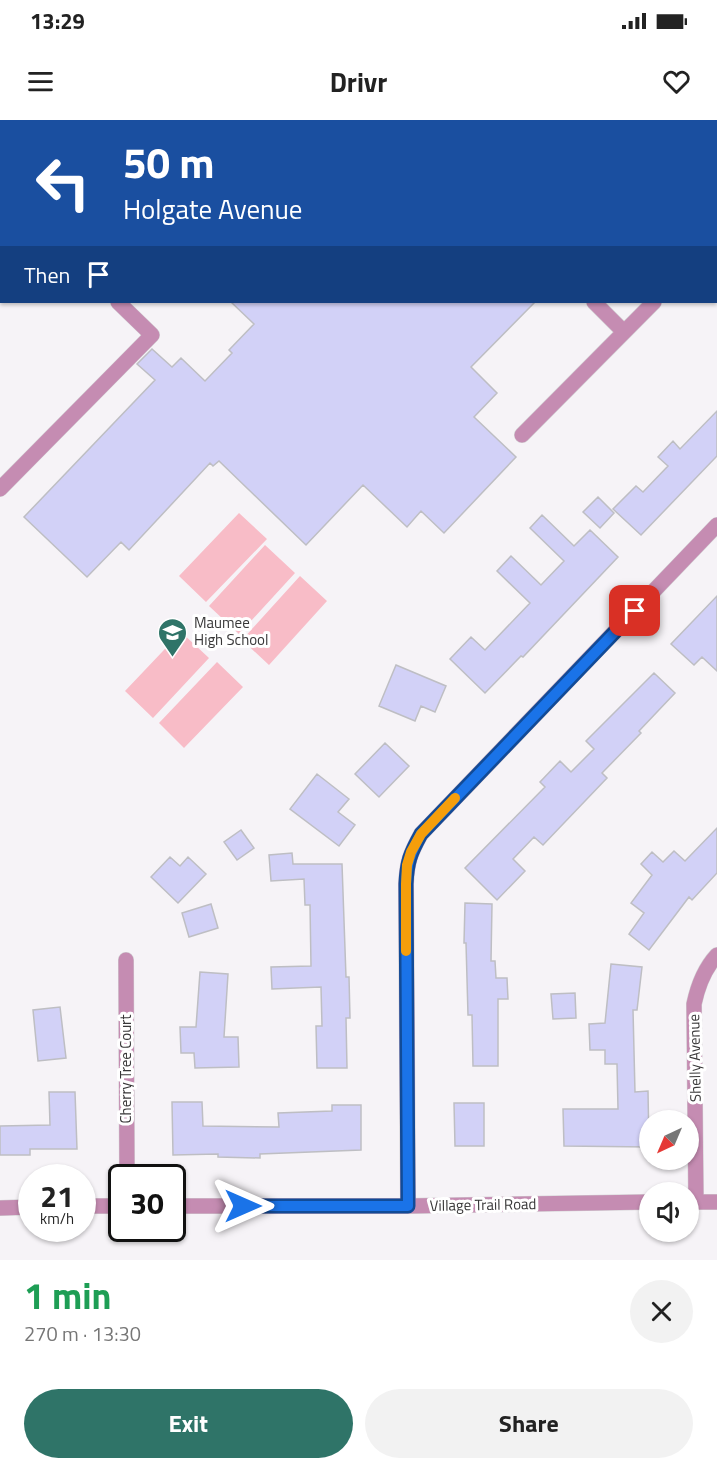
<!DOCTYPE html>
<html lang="en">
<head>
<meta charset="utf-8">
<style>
	:root { --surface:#fff; --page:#f2f2f2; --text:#222; --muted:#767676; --accent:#2f7468 }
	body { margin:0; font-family:"Titillium Web",sans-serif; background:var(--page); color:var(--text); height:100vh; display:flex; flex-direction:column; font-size:22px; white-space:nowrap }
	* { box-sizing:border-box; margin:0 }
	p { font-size:20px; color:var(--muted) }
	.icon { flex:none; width:33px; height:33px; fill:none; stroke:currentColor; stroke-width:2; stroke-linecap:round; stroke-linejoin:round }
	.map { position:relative; height:1140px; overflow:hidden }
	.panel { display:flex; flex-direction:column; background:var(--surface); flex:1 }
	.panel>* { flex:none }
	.hud { position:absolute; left:0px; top:0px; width:717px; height:183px; box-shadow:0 2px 4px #0004; background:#1a4fa0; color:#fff; overflow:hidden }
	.needle { width:39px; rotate:224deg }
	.controls { position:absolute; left:639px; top:990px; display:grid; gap:12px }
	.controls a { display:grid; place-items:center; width:60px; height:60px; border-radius:50%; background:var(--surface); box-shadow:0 2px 4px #0004; font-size:30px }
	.speed { position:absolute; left:18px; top:1044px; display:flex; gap:12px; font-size:30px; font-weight:700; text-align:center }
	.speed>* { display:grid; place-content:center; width:78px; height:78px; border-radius:50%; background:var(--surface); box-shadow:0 2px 4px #0004; line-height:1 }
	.speed small { font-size:15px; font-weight:400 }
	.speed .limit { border:3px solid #111; border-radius:9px; background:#fff; color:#111 }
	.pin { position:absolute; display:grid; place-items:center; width:51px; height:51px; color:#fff; margin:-26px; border-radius:12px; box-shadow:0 3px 9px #0006 }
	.me { position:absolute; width:66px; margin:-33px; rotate:90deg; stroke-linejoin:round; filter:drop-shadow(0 0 4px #0008) }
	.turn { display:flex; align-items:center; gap:21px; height:126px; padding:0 24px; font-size:27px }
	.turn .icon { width:78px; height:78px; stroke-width:2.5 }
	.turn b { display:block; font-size:42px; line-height:51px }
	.then { display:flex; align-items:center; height:57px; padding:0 24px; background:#0003; gap:12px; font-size:22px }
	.round { display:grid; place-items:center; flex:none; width:63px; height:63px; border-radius:32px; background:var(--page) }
	.head { display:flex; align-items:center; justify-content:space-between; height:102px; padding:0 24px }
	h1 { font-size:36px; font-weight:700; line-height:45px; color:#1e9e55 }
	.button { display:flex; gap:12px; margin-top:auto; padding:12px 24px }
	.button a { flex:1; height:69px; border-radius:36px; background:var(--accent); color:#fff; font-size:24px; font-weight:700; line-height:69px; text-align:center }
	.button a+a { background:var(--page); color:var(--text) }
	.status { display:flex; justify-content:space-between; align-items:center; height:42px; padding:0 30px; background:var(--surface); direction:ltr }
	.status svg { height:16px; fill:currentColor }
	header { display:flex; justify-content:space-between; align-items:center; height:78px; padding:0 24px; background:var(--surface); font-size:27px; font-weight:700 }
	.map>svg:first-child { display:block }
	.green { fill:#f8bcc7 }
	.building { fill:#d2d1f7; stroke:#bebec3; stroke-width:1.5 }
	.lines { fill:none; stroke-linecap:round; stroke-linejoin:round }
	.minor-casing { stroke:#d0cdd1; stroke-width:16 }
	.minor { stroke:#c58cb2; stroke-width:15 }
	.route-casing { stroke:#114b97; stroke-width:15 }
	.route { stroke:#1a73e8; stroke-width:10 }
	.slow { stroke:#f59e0b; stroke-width:10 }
	.labels { text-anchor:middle; stroke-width:6; stroke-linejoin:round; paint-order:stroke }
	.poi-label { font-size:15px; fill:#383738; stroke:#fff; text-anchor:start }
	.street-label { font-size:15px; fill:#383738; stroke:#fff }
</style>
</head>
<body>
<div class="status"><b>13:29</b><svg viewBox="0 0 49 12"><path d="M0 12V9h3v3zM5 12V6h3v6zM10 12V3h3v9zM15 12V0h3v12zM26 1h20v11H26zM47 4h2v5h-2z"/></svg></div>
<header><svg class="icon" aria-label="menu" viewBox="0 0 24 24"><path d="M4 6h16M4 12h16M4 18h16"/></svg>Drivr<svg class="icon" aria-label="heart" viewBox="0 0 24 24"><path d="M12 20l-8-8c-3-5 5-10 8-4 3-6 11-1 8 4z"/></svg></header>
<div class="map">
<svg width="717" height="1140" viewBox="0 0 717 1140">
	<rect width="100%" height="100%" fill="#f6f3f7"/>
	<path class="green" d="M 239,393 L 267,419 L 206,482 L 179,456 Z
		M 265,425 L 295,453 L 239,514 L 209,486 Z
		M 300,456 L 327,481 L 269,545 L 242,520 Z
		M 181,512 L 209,538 L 153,598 L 125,571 Z
		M 217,542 L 243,567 L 184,628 L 159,603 Z"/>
	<path class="building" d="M 231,182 L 535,182 L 471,247 L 497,273 L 474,297 L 516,337 L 444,413 L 421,391 L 407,407 L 363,365 L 306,425 L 219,341 L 213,346 L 210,343 L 129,430 L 121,422 L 87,457 L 24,397 L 155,260 L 137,244 L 152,229 L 172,247 L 181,238 L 205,261 L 232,233 L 229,230 L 254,204 Z
		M 717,291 L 717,336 L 641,415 L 613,389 L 636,366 L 643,372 L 668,346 L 658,337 L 673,321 L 680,329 Z
		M 598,377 L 614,393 L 600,408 L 583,392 Z
		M 542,395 L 574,426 L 590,410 L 618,437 L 523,537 L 521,536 L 485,573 L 450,539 L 471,517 L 485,530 L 530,483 L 497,451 L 511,436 L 541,465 L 564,441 L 530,408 Z
		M 717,476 L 717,551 L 702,537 L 694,545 L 671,524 Z
		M 396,545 L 446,566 L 435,592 L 421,586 L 415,601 L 379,586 Z
		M 654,553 L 675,573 L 639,611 L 641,613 L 602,653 L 607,658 L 543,725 L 534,717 L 513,739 L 525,751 L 497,780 L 465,748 L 545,667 L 540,662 L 560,641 L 571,652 L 594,629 L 586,621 Z
		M 385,623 L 409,646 L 379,677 L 355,654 Z
		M 317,654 L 349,679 L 338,692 L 355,705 L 339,726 L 290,689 Z
		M 717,708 L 717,753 L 692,780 L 689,777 L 649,830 L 629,814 L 644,793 L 631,783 L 652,755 L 641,744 L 652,732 L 663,742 L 674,731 L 685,741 Z
		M 241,710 L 254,728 L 237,740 L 224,722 Z
		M 292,733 L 293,744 L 342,744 L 346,857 L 349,857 L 350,898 L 346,898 L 347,948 L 317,948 L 316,906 L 322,906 L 321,867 L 272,869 L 271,847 L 311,846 L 310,785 L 305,785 L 304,759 L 271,761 L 269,735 Z
		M 170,737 L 180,746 L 188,737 L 206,754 L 178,783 L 151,757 Z
		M 465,783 L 492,784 L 491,841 L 495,841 L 496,858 L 507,858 L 508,879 L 498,879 L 498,946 L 473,946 L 472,895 L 468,895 L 466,823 L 464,823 Z
		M 211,784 L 218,808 L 189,817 L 182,793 Z
		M 611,844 L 642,847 L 637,890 L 633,890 L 635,972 L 648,971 L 649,1027 L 564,1026 L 563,989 L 618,989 L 617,944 L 605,944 L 605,930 L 590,930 L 589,904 L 605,903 Z
		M 200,852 L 228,854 L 224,917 L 238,917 L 239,947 L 195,948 L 194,933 L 181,933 L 180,907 L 196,907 Z
		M 575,873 L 576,898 L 553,899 L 551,874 Z
		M 60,887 L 66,938 L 38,941 L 33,890 Z
		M 49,972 L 75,972 L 77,1029 L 30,1029 L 30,1035 L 0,1035 L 0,1006 L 50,1005 Z
		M 172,982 L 202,982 L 203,1006 L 279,1007 L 278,993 L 332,991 L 332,985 L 361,985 L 361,1030 L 260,1034 L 260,1038 L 218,1037 L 218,1034 L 173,1035 Z
		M 454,983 L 484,983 L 484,1026 L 455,1026 Z"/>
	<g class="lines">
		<defs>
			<path id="minor" d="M 177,2 L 178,0
				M 502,2 L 503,0
				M 716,57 L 717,55
				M 716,119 L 717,117
				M 0,157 L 2,156
				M 594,182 L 624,212
				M 522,315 L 654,182
				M 0,369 L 152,215 L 118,182
				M 126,840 L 127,1058
				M 688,1082 L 717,1082
				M 696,1082 L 694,884 C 698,865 704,849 717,835
				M 82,1086 L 122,1086
				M 172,1086 L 408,1086 L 650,1082
				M 408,1086 L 406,764 C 407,742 410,734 421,714 L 717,405
				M 0,1088 L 32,1087"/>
		</defs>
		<use href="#minor" class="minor-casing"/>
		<use href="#minor" class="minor"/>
	</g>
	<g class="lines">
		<defs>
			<path id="route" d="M 243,1086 L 408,1086 L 406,764 C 407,742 410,734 421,714 L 635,491"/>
		</defs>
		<use href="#route" class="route-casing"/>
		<use href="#route" class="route"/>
		<path class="slow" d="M 406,831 L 406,764 L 407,745 L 411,732 L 421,714 L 455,678"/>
	</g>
	<defs>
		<symbol id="school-pin" viewBox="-11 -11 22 30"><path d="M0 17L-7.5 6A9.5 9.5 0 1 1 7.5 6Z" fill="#2f7468" stroke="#fff"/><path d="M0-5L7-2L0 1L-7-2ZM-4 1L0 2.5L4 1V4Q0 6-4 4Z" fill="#fff"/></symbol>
	</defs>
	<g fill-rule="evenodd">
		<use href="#school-pin" x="156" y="496" width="33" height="45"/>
	</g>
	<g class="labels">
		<g class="poi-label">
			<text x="194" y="508">Maumee<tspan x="194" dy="17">High School</tspan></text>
		</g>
		<g class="street-label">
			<text transform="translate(695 938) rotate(-91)" y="5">Shelly Avenue</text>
			<text transform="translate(126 949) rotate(-90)" y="5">Cherry Tree Court</text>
			<text transform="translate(483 1085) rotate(-1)" y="5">Village Trail Road</text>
		</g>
	</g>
</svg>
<div class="controls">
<a><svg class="needle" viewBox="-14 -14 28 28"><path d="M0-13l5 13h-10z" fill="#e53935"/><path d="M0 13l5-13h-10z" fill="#767676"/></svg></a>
<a><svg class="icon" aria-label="sound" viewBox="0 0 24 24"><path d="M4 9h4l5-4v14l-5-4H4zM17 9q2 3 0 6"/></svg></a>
</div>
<div class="speed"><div>21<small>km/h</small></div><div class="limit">30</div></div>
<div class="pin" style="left:635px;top:491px;background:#d93025"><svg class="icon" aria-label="arrive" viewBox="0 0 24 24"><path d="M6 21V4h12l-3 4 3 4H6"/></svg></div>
<svg class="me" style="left:243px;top:1086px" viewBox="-20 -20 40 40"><path d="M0-17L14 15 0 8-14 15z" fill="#1a73e8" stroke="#fff" stroke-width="4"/></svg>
<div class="hud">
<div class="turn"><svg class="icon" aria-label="left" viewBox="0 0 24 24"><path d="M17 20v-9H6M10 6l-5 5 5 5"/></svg><div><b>50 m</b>Holgate Avenue</div></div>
<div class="then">Then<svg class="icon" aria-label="arrive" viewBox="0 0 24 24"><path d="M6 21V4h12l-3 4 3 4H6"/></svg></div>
</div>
</div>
<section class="panel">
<div class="head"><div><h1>1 min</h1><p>270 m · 13:30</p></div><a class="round"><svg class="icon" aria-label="close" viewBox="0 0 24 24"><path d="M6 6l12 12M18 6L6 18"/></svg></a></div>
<div class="button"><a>Exit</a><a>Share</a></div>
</section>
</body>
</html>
